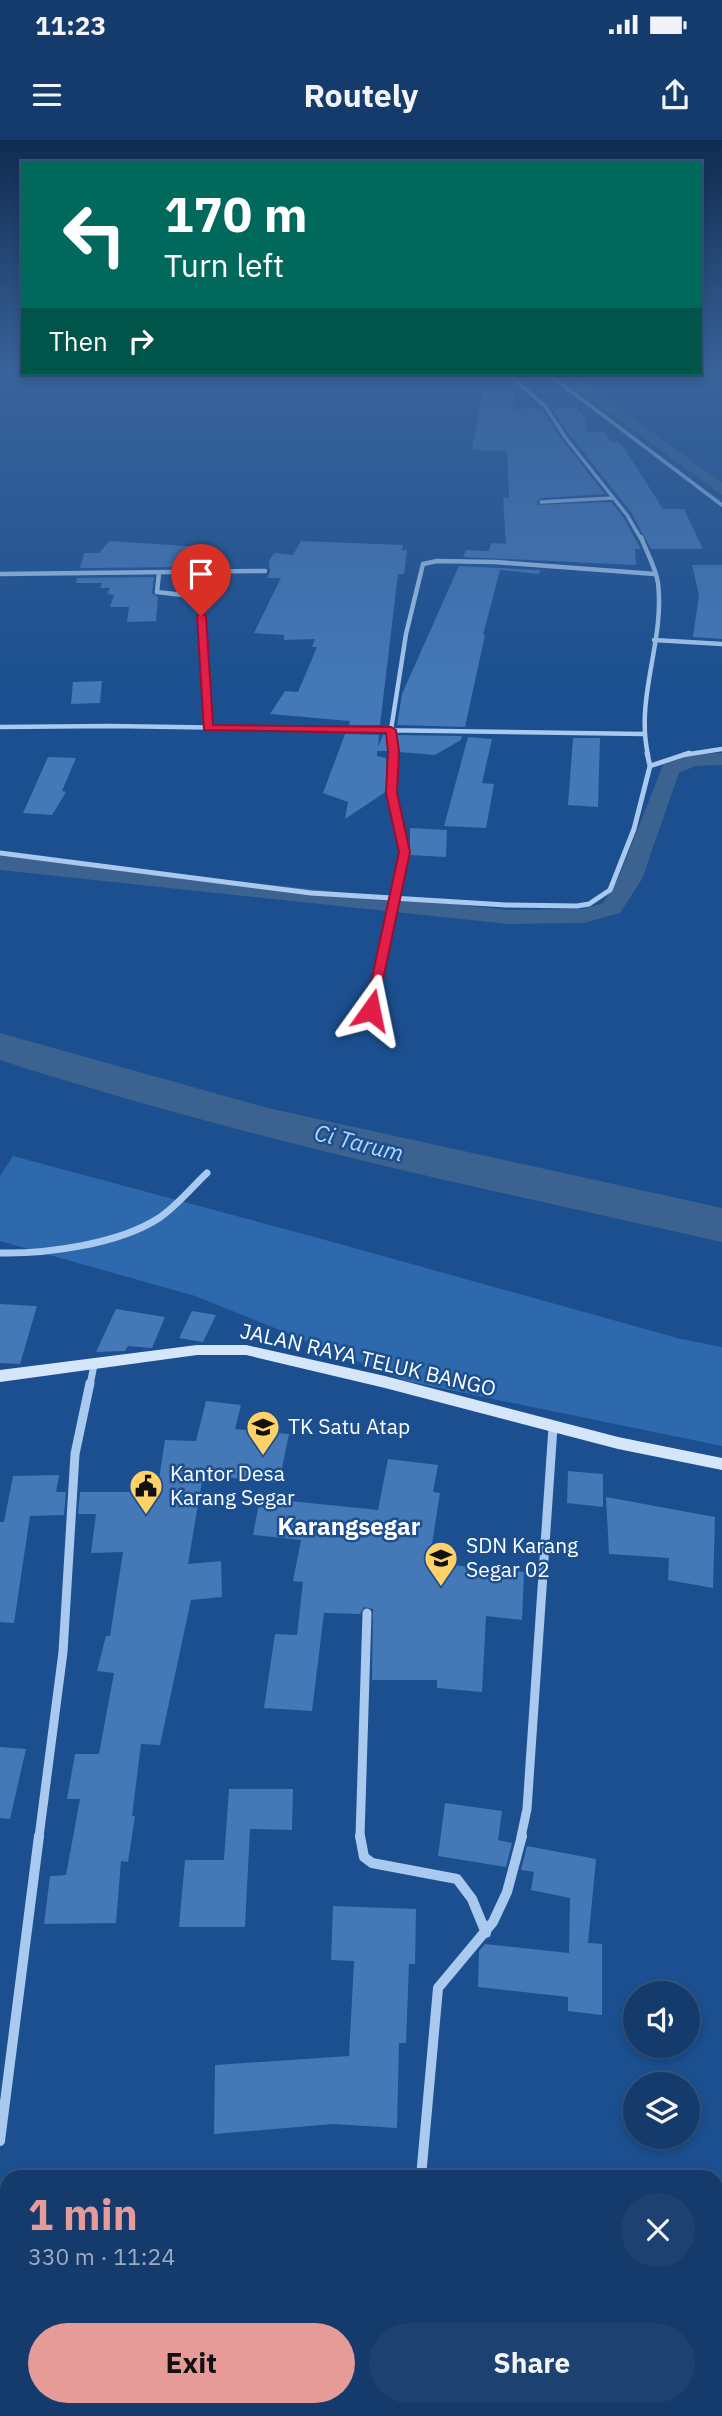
<!DOCTYPE html>
<html lang="en">
<head>
<meta charset="utf-8">
<style>
	:root { --surface:#143b6b; --page:#1d4271; --text:#f1f3f6; --muted:#9dadc1; --line:#33557e; --accent:#e69b98 }
	body { margin:0; font-family:"IBM Plex Sans",sans-serif; background:var(--page); color:var(--text); height:100vh; display:flex; flex-direction:column; font-size:26px; white-space:nowrap }
	* { box-sizing:border-box; margin:0 }
	p { font-size:23px; color:var(--muted) }
	.icon { flex:none; width:38px; height:38px; fill:none; stroke:currentColor; stroke-width:2; stroke-linecap:round; stroke-linejoin:round }
	.map { position:relative; flex:1; overflow:hidden }
	.sheet { position:absolute; left:0px; top:2030px; width:723px; height:247px; display:flex; flex-direction:column; background:var(--surface); border-radius:21px 21px 0 0; box-shadow:0 4px 10px #0003,0 0 0 2px var(--line) }
	.sheet>* { flex:none }
	.top-card { position:absolute; left:21px; top:21px; width:681px; height:214px; border-radius:0px; box-shadow:0 4px 10px #0003,0 0 0 2px var(--line); background:#00695c; color:#fff; overflow:hidden }
	.controls { position:absolute; left:623px; top:1841px; display:grid; gap:14px }
	.controls a { display:grid; place-items:center; width:77px; height:77px; border-radius:50%; background:var(--surface); box-shadow:0 4px 10px #0003,0 0 0 2px var(--line); font-size:35px }
	.pin { position:absolute; display:grid; place-items:center; width:60px; height:60px; color:#fff; margin:-72px -30px; border-radius:50% 50% 50% 0; rotate:-45deg; box-shadow:0 0 7px #0007 }
	.pin .icon { rotate:45deg }
	.me { position:absolute; width:77px; margin:-38px; rotate:12deg; stroke-linejoin:round; filter:drop-shadow(0 0 5px #0008) }
	.turn { display:flex; align-items:center; gap:24px; height:147px; padding:0 28px; font-size:32px }
	.turn .icon { width:91px; height:91px; stroke-width:2.5 }
	.turn b { display:block; font-size:49px; line-height:60px }
	.then { display:flex; align-items:center; height:66px; padding:0 28px; background:#0003; gap:14px; font-size:26px }
	.round { display:grid; place-items:center; flex:none; width:74px; height:74px; border-radius:37px; background:var(--page) }
	.overview { display:flex; align-items:center; justify-content:space-between; height:119px; padding:0 28px }
	h1 { font-size:42px; font-weight:700; line-height:52px; color:var(--accent) }
	.primary-button { display:flex; gap:14px; margin-top:auto; padding:14px 28px }
	.primary-button a { flex:1; height:80px; border-radius:42px; background:var(--accent); color:#111; font-size:28px; font-weight:700; line-height:80px; text-align:center }
	.primary-button a+a { background:var(--page); color:var(--text) }
	.status { display:flex; justify-content:space-between; align-items:center; height:49px; padding:0 35px; background:var(--surface); direction:ltr }
	.status svg { height:19px; fill:currentColor }
	header { display:flex; justify-content:space-between; align-items:center; height:91px; padding:0 28px; background:var(--surface); font-size:32px; font-weight:700 }
	.map>svg:first-child { display:block }
	.green { fill:#2e69ad }
	.lines { fill:none; stroke-linecap:round; stroke-linejoin:round }
	.canal { fill:#3c6290; fill-rule:evenodd }
	.river { fill:#3c6290; fill-rule:evenodd }
	.building { fill:#4478b7 }
	.street-far5 { stroke:#a9c9ee; stroke-width:3.5 }
	.street-far4 { stroke:#a9c9ee; stroke-width:4.5 }
	.street-far3 { stroke:#a9c9ee; stroke-width:5 }
	.street-far2 { stroke:#a9c9ee; stroke-width:7 }
	.street-far1 { stroke:#a9c9ee; stroke-width:9 }
	.street { stroke:#a9c9ee; stroke-width:10 }
	.secondary { fill:#d6e6fa; fill-rule:evenodd }
	.route { fill:#e11d48; stroke:#92132f; stroke-width:2 }
	.labels { text-anchor:middle; stroke-width:5; stroke-linejoin:round; paint-order:stroke }
	.street-label { font-size:21px; fill:#fff; stroke:#1b4f8f }
	.poi-label { font-size:21px; fill:#fff; stroke:#1b4f8f; text-anchor:start }
	.water-label { font-size:23px; font-style:italic; fill:#b5d3f5; stroke:#1b4f8f }
	.quarter-label { font-size:24px; font-weight:bold; fill:#fff; stroke:#1b4f8f }
</style>
</head>
<body>
<div class="status"><b>11:23</b><svg viewBox="0 0 49 12"><path d="M0 12V9h3v3zM5 12V6h3v6zM10 12V3h3v9zM15 12V0h3v12zM26 1h20v11H26zM47 4h2v5h-2z"/></svg></div>
<header><svg class="icon" aria-label="menu" viewBox="0 0 24 24"><path d="M4 6h16M4 12h16M4 18h16"/></svg>Routely<svg class="icon" aria-label="share" viewBox="0 0 24 24"><path d="M12 15V3M7 8l5-5 5 5M5 13v7h14v-7"/></svg></header>
<div class="map">
<svg width="722" height="2276" viewBox="0 0 722 2276">
	<rect width="100%" height="100%" fill="#1b4f8f"/>
	<path class="green" d="M 13,1016 L 329,1101 L 681,1199 L 722,1207 L 722,1306 L 406,1241 L 195,1156 L 0,1101 L 0,1036 Z"/>
	<g class="lines">
		<path class="canal" d="M 556,233 L 570,233 L 722,343 L 722,355 Z
			M 722,613 L 722,625 L 695,626 L 679,633 L 642,739 L 620,773 L 584,783 L 508,784 L 0,730 L 0,716 L 508,770 L 583,769 L 603,763 L 618,739 L 663,625 L 692,614 Z"/>
		<path class="river" d="M 0,893 L 268,968 L 722,1068 L 722,1102 C 480,1048 237,997 0,920 Z"/>
	</g>
	<path class="building" d="M 483,252 L 515,253 L 512,269 L 541,268 L 562,300 L 605,354 L 541,358 L 537,361 L 538,365 L 611,362 L 623,377 L 641,409 L 635,409 L 636,425 L 463,417 L 466,410 L 489,411 L 491,403 L 506,404 L 503,358 L 509,358 L 507,311 L 472,310 Z
		M 576,267 L 585,278 L 586,292 L 604,291 L 611,302 L 618,302 L 624,308 L 663,369 L 684,369 L 703,409 L 651,409 L 631,372 L 569,294 L 551,268 Z
		M 109,401 L 201,407 L 190,427 L 80,428 L 84,413 L 99,413 Z
		M 301,401 L 403,405 L 402,410 L 407,410 L 404,434 L 398,434 L 380,585 L 349,585 L 350,581 L 270,574 L 285,551 L 298,552 L 317,507 L 312,507 L 315,499 L 284,500 L 284,495 L 254,493 L 281,438 L 267,438 L 270,432 L 269,421 L 274,413 L 293,415 Z
		M 692,425 L 722,425 L 722,499 L 693,497 L 699,455 Z
		M 459,426 L 540,430 L 539,434 L 500,430 L 483,495 L 485,495 L 465,587 L 397,585 L 402,554 Z
		M 154,437 L 152,453 L 158,457 L 156,481 L 127,482 L 129,467 L 110,467 L 114,455 L 107,454 L 110,448 L 100,448 L 102,443 L 76,443 L 77,438 Z
		M 102,541 L 100,563 L 71,564 L 73,542 Z
		M 345,594 L 379,595 L 378,607 L 383,595 L 387,595 L 389,611 L 377,611 L 377,616 L 386,618 L 387,651 L 345,679 L 348,662 L 323,653 Z
		M 396,595 L 462,596 L 461,600 L 435,615 L 399,612 Z
		M 468,597 L 492,599 L 482,643 L 494,644 L 486,688 L 444,686 Z
		M 573,598 L 600,598 L 598,667 L 568,665 Z
		M 48,617 L 76,618 L 62,651 L 66,652 L 52,675 L 23,673 Z
		M 410,688 L 447,690 L 446,717 L 410,715 Z
		M 0,1164 L 37,1166 L 20,1224 L 0,1223 Z
		M 116,1169 L 165,1177 L 152,1208 L 128,1206 L 125,1211 L 96,1212 Z
		M 192,1171 L 216,1175 L 203,1202 L 179,1198 Z
		M 206,1261 L 241,1265 L 235,1289 L 289,1294 L 279,1343 L 203,1335 L 188,1424 L 221,1421 L 222,1457 L 191,1460 L 160,1605 L 141,1604 L 132,1676 L 135,1676 L 128,1722 L 121,1721 L 116,1783 L 44,1784 L 50,1736 L 66,1735 L 80,1659 L 67,1659 L 75,1614 L 99,1614 L 114,1533 L 97,1531 L 106,1496 L 110,1496 L 123,1412 L 91,1413 L 96,1374 L 78,1374 L 80,1352 L 157,1352 L 165,1300 L 196,1301 Z
		M 388,1319 L 438,1325 L 433,1352 L 440,1353 L 429,1423 L 524,1432 L 522,1480 L 486,1476 L 482,1552 L 437,1548 L 437,1540 L 372,1540 L 373,1469 L 364,1467 L 360,1474 L 324,1473 L 312,1571 L 264,1568 L 275,1494 L 297,1495 L 303,1442 L 293,1441 L 301,1400 L 253,1395 L 260,1358 L 378,1370 Z
		M 568,1331 L 603,1334 L 603,1367 L 567,1363 Z
		M 59,1335 L 56,1352 L 66,1352 L 64,1375 L 30,1376 L 14,1483 L 0,1482 L 0,1382 L 4,1382 L 13,1336 Z
		M 606,1357 L 715,1377 L 713,1448 L 668,1440 L 669,1418 L 609,1414 Z
		M 0,1607 L 26,1609 L 10,1679 L 0,1678 Z
		M 229,1649 L 293,1649 L 292,1690 L 250,1689 L 245,1787 L 179,1787 L 185,1720 L 224,1720 Z
		M 445,1663 L 502,1671 L 498,1700 L 512,1703 L 506,1727 L 438,1716 Z
		M 527,1706 L 596,1719 L 588,1803 L 602,1804 L 602,1875 L 568,1871 L 568,1857 L 478,1847 L 479,1811 L 485,1804 L 569,1813 L 570,1758 L 531,1750 L 534,1732 L 521,1730 Z
		M 333,1766 L 416,1769 L 415,1824 L 409,1824 L 406,1903 L 399,1903 L 397,1988 L 333,1984 L 214,1994 L 215,1925 L 349,1916 L 354,1821 L 331,1820 Z"/>
	<g class="lines">
		<path class="street-far5" d="M 507,233 L 545,266 L 565,297 L 627,375 L 641,399
			M 547,233 L 722,365
			M 541,362 L 613,358"/>
		<path class="street-far4" d="M 641,397 C 646,411 656,428 658,443 C 665,501 635,557 648,615
			M 207,431 L 200,457 L 208,588
			M 159,433 L 157,452 L 200,457
			M 0,434 L 265,431
			M 654,500 L 722,504
			M 0,587 L 110,586 L 643,594
			M 394,615 L 391,590 L 406,494 L 423,424 L 437,421 L 495,422 L 655,434
			M 683,615 L 722,609"/>
		<path class="street-far3" d="M 650,626 L 689,613
			M 0,713 L 311,753 L 506,765 L 577,766 L 589,764 L 610,750 L 634,689 L 650,626 L 647,613
			M 371,870 L 405,712 L 392,653 L 394,613"/>
		<path class="street-far2" d="M 0,1113 C 47,1114 119,1104 159,1078 C 177,1066 191,1048 207,1033
			M 90,1245 L 94,1225"/>
		<path class="street-far1" d="M 39,1697 L 63,1512 L 75,1314 L 90,1243
			M 360,1697 L 367,1473
			M 521,1697 L 527,1669 L 553,1287"/>
		<path class="street" d="M 360,1696 L 364,1717 L 372,1723 L 457,1739 L 472,1759 L 486,1793
			M 0,2001 L 39,1696
			M 421,2037 L 438,1848 L 493,1782 L 507,1752 L 522,1696
			M 0,2073 L 7,2073
			M 716,2201 L 722,2202
			M 11,2270 L 11,2276"/>
		<path class="secondary" d="M 197,1205 L 246,1205 L 385,1236 L 618,1297 L 722,1318 L 722,1330 L 618,1309 L 385,1248 L 246,1215 L 197,1215 L 0,1242 L 0,1230 Z"/>
	</g>
	<linearGradient id="sky" x2="0" y2="1"><stop stop-color="#0f2b4f"/><stop offset="0.42" stop-color="#39639b"/><stop offset="1" stop-color="#39639b" stop-opacity="0"/></linearGradient>
	<rect width="722" height="549" fill="url(#sky)"/>
	<path class="route" d="M 201,473 L 206,476 L 213,585 L 391,587 L 396,590 L 399,611 L 397,653 L 410,712 L 376,873 L 371,874 L 365,870 L 399,712 L 386,653 L 388,611 L 386,593 L 204,590 L 197,476 Z"/>
	<defs>
		<symbol id="school-pin" viewBox="-11 -11 22 30"><path d="M0 17L-7.5 6A9.5 9.5 0 1 1 7.5 6Z" fill="#ffd166" stroke="#1b4f8f"/><path d="M0-5L7-2L0 1L-7-2ZM-4 1L0 2.5L4 1V4Q0 6-4 4Z" fill="#111"/></symbol>
		<symbol id="civic-pin" viewBox="-11 -11 22 30"><path d="M0 17L-7.5 6A9.5 9.5 0 1 1 7.5 6Z" fill="#ffd166" stroke="#1b4f8f"/><path d="M-.6-6.5H3V-4.5H.6V-3L4-1V1h2V6H-6V1h2V-1L-.6-3ZM-1.2 2.5V6h2.4V2.5Z" fill="#111"/></symbol>
	</defs>
	<g fill-rule="evenodd">
		<use href="#school-pin" x="244" y="1268" width="38" height="52"/>
		<use href="#civic-pin" x="127" y="1327" width="38" height="52"/>
		<use href="#school-pin" x="422" y="1399" width="38" height="52"/>
	</g>
	<g class="labels">
		<g class="street-label">
			<text transform="translate(368 1220) rotate(13)" y="7">JALAN RAYA TELUK BANGO</text>
		</g>
		<g class="poi-label">
			<text x="288" y="1294">TK Satu Atap</text>
			<text x="170" y="1341">Kantor Desa<tspan x="170" dy="24">Karang Segar</tspan></text>
			<text x="466" y="1413">SDN Karang<tspan x="466" dy="24">Segar 02</tspan></text>
		</g>
		<g class="water-label">
			<text transform="translate(359 1003) rotate(14)" y="8">Ci Tarum</text>
		</g>
		<g class="quarter-label">
			<text x="349" y="1395">Karangsegar</text>
		</g>
	</g>
</svg>
<div class="controls">
<a><svg class="icon" aria-label="sound" viewBox="0 0 24 24"><path d="M4 9h4l5-4v14l-5-4H4zM17 9q2 3 0 6"/></svg></a>
<a><svg class="icon" aria-label="layers" viewBox="0 0 24 24"><path d="M12 4l9 5-9 5-9-5zM3 14l9 5 9-5"/></svg></a>
</div>
<div class="pin" style="left:201px;top:476px;background:#d93025"><svg class="icon" aria-label="arrive" viewBox="0 0 24 24"><path d="M6 21V4h12l-3 4 3 4H6"/></svg></div>
<svg class="me" style="left:371px;top:870px" viewBox="-20 -20 40 40"><path d="M0-17L14 15 0 8-14 15z" fill="#e11d48" stroke="#fff" stroke-width="4"/></svg>
<div class="top-card">
<div class="turn"><svg class="icon" aria-label="left" viewBox="0 0 24 24"><path d="M17 20v-9H6M10 6l-5 5 5 5"/></svg><div><b>170 m</b>Turn left</div></div>
<div class="then">Then<svg class="icon" aria-label="right" viewBox="0 0 24 24"><path d="M7 20v-9h11M14 6l5 5-5 5"/></svg></div>
</div>
<section class="sheet">
<div class="overview"><div><h1>1 min</h1><p>330 m · 11:24</p></div><a class="round"><svg class="icon" aria-label="close" viewBox="0 0 24 24"><path d="M6 6l12 12M18 6L6 18"/></svg></a></div>
<div class="primary-button"><a>Exit</a><a>Share</a></div>
</section>
</div>
</body>
</html>
